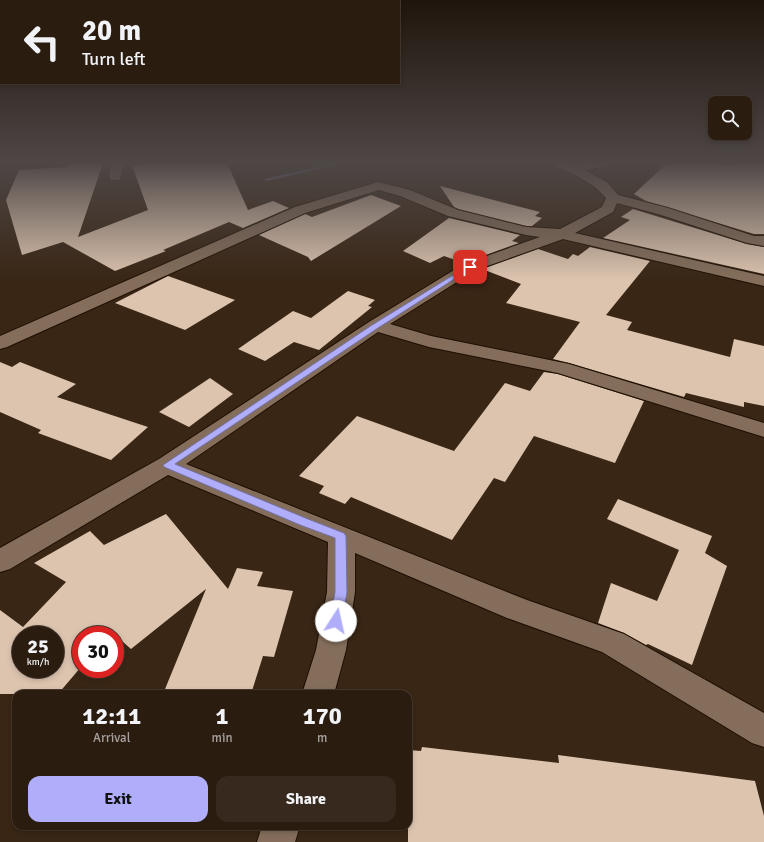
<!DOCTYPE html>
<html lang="en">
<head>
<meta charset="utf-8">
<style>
	:root { --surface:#2b1c10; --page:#37291e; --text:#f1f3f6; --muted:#a6a19f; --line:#473a30; --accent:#b0aefa }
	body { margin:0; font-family:Signika,sans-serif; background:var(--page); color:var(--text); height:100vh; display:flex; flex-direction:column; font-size:15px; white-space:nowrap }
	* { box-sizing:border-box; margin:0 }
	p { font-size:13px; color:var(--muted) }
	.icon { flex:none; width:22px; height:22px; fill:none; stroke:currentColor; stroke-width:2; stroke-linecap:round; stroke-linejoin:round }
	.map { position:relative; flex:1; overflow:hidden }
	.sheet { position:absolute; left:12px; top:690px; width:400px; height:140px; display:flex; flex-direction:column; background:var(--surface); border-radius:12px; box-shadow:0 2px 6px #0003,0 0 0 1px var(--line) }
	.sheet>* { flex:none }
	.banner { position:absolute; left:0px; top:0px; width:400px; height:84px; box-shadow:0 2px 6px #0003,0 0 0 1px var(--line); background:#2b1c10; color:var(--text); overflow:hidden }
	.tools { position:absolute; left:708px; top:96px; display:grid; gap:8px }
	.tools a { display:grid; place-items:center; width:44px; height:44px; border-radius:8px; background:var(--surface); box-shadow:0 2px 6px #0003,0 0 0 1px var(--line); font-size:20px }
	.speed { position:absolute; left:12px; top:626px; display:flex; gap:8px; font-size:20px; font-weight:700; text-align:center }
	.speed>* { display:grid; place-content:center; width:52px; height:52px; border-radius:50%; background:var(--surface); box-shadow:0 2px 6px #0003,0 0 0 1px var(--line); line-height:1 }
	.speed small { font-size:10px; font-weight:400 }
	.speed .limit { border:6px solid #d22; background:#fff; color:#111 }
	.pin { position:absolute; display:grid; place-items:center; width:34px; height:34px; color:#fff; margin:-17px; border-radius:8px; box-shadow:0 2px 6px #0006 }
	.me { position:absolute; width:44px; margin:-22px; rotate:10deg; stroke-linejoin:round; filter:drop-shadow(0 0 3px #0008) }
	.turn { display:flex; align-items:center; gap:14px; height:84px; padding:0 16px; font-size:18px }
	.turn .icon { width:52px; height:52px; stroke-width:2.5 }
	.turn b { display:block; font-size:28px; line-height:34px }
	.eta { display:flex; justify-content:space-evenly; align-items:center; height:68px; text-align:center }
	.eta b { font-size:24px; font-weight:700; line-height:28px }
	.cta { display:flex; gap:8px; margin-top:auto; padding:8px 16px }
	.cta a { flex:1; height:46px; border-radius:12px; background:var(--accent); color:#111; font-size:16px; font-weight:700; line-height:46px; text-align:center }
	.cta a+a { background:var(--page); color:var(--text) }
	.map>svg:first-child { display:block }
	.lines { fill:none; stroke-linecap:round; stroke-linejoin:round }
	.stream { fill:#6e6bab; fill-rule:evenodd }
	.building { fill:#dcc4af; fill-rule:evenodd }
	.minor-casing { stroke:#1f0f01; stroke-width:2 }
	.minor { fill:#846e5b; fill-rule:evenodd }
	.route { fill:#b0aefa; stroke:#7271a2 }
</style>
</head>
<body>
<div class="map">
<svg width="764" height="842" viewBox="0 0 764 842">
	<rect width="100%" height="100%" fill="#392615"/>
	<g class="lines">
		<path class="stream" d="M 336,163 L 343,163 L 267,181 L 264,179 Z"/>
	</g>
	<path class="building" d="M 69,163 L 103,163 L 78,237 L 148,210 L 132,165 L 153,163 L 227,163 L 248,210 L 273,201 L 289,208 L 243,228 L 229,222 L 163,250 L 166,251 L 115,271 L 63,242 L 22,255 L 6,200 L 19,170 L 66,167 Z
		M 667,163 L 718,163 L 728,166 L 739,163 L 764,163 L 764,234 L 754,234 L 646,201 L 634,194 Z
		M 440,186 L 540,212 L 535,216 L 542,218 L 532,226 L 526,226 L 458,209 L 454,207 Z
		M 371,195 L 401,206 L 311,261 L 308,257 L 259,235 L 305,214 L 312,217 Z
		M 633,209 L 747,244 L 764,247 L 764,274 L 603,238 L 630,220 L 621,217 Z
		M 449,218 L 520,235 L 512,241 L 519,243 L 464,263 L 444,256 L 430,263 L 403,251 Z
		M 590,247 L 650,261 L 606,315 L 632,322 L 627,330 L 730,357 L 734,339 L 764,346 L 764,406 L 744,402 L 744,407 L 686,393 L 684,397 L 569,363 L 553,359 L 580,322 L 506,303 L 521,284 L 482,269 L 538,249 L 568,259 L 573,254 L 578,256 Z
		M 168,276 L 235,300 L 185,330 L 115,303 Z
		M 348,291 L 375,300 L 368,306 L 372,307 L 319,350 L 294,342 L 265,361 L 238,349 L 293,311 L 311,318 Z
		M 0,362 L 12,367 L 20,362 L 76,384 L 57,397 L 148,427 L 111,460 L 38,433 L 41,430 L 0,412 Z
		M 544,372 L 558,374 L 644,401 L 615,463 L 534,436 L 505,482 L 494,478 L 452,540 L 351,497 L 345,504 L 319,493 L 324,486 L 299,476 L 357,416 L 454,451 L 505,383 L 530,391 Z
		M 210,378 L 233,394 L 189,427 L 159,412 Z
		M 618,499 L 712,536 L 705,553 L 727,566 L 692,665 L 648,644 L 646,645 L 624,633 L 598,623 L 611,583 L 657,601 L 679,550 L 607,519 Z
		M 166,514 L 228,589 L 237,568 L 263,572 L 257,586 L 293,591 L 274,657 L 263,656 L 251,694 L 163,694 L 206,589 L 131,649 L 115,635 L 81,635 L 81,667 L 58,694 L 0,694 L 0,610 L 23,627 L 66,582 L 34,563 L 90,531 L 104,545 ZM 21,635 L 55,635 L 55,669 L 21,669 Z
		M 422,747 L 559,763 L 558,755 L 755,781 L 764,816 L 764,842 L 408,842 L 408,750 L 421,751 Z"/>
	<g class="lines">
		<defs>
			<path id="minor" d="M 111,163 L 123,163 L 121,177 L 119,180 L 111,180 L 109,177 Z
				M 552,163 L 568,163 L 574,165 L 586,163 L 607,163 L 605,166 L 584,170 L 607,182 L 618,195 L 668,208 L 754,236 L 764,236 L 764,246 L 747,243 L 658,214 L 617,203 L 613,212 L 575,233 L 764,276 L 764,286 L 563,239 L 476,270 L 390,324 L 431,336 L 569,364 L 764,423 L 764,437 L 558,373 L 429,347 L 378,332 L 186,464 L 527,600 L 624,634 L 764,713 L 764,747 L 752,743 L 602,652 L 507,618 L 355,553 L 355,592 L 346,650 L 334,694 L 302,694 L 316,650 L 327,592 L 328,542 L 168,475 L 10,569 L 0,572 L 0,548 L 159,459 L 369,322 L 464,264 L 540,237 L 526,235 L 448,216 L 400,196 L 379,190 L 305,213 L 7,347 L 0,349 L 0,336 L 295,207 L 378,182 L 410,190 L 458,210 L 526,227 L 560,229 L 602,207 L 606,198 C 596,186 583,179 569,172 C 563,169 556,168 552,163 Z
				M 262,826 L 300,826 L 295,842 L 257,842 Z"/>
		</defs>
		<use href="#minor" class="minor-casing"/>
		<use href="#minor" class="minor"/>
	</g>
	<linearGradient id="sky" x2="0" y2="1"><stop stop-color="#1f150c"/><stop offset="0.58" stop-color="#4e4746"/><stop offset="1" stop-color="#4e4746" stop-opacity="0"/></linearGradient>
	<rect width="764" height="280" fill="url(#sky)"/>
	<path class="route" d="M 468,266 L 473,267 L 378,328 L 175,464 L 308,519 L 344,533 L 346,536 L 347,592 L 342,621 L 340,625 L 336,626 L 332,625 L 330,621 L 335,592 L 335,538 L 300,525 L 164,467 L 163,465 L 372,325 Z"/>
</svg>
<div class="tools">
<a><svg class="icon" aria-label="search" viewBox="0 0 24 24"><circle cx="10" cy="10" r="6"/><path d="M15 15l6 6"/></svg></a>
</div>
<div class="speed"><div>25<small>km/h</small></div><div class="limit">30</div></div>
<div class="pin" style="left:470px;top:267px;background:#d93025"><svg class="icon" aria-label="arrive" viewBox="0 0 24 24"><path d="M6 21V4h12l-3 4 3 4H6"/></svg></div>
<svg class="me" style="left:336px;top:621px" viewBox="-20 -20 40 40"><circle r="19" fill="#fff"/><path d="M0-13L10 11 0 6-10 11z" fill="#b0aefa"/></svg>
<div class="banner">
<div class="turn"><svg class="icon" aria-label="left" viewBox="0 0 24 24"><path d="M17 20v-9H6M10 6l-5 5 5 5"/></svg><div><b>20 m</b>Turn left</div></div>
</div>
<section class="sheet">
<div class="eta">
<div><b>12:11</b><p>Arrival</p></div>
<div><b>1</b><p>min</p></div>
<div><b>170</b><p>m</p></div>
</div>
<div class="cta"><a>Exit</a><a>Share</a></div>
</section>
</div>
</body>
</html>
